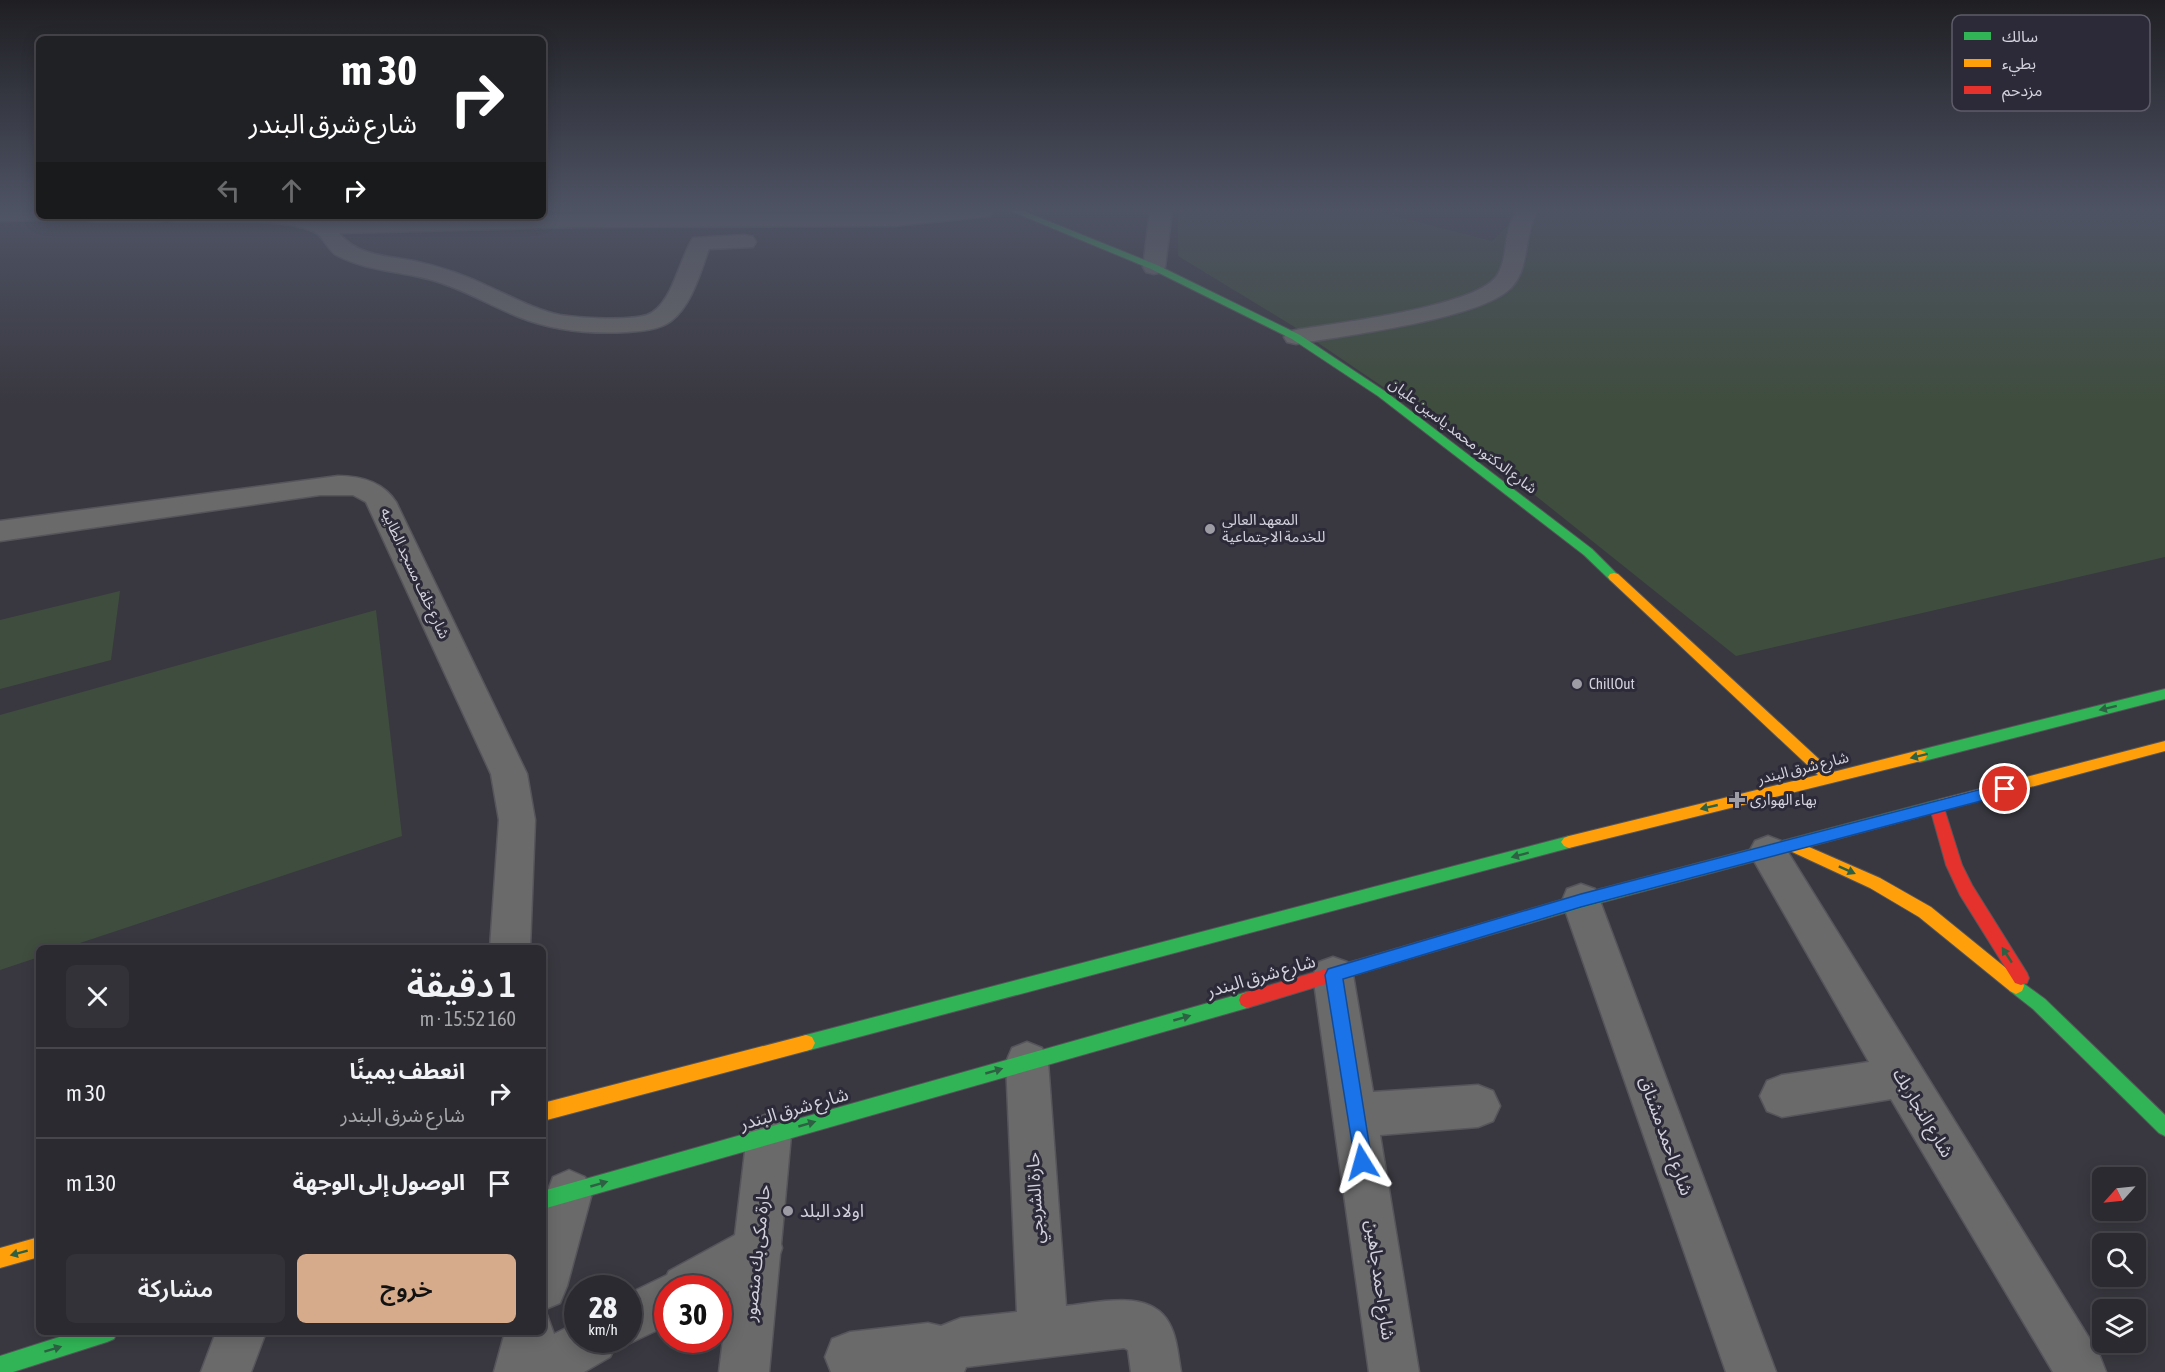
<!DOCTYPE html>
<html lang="ar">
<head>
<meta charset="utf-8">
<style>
	:root { --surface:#2b2a30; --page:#333238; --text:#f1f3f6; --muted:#a6a7ab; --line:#47464c; --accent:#d6ab8b }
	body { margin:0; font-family:"Asap Condensed","Noto Sans Arabic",sans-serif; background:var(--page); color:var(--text); direction:rtl; height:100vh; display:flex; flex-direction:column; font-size:22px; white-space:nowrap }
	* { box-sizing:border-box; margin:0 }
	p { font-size:20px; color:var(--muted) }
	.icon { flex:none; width:33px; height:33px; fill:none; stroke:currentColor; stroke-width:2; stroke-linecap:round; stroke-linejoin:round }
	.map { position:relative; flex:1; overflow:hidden; direction:ltr }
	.side { position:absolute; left:36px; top:945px; width:510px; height:390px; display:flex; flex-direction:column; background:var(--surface); border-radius:9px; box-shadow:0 3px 15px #0003,0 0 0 2px var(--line); direction:rtl }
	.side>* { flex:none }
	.banner { position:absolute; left:36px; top:36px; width:510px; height:183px; border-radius:9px; box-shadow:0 3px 15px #0003,0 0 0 2px var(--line); direction:rtl; background:#202124; color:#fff; overflow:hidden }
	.needle { width:39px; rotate:243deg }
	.buttons { position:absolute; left:2092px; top:1167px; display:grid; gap:12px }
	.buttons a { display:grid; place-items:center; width:54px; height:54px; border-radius:9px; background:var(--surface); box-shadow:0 3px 15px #0003,0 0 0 2px var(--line); font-size:30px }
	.speed { position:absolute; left:564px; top:1275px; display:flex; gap:12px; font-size:30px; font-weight:700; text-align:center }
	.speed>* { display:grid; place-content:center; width:78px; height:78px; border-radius:50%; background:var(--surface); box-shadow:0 3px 15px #0003,0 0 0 2px var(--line); line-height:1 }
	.speed small { font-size:15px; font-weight:400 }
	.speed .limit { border:9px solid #d22; background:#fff; color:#111 }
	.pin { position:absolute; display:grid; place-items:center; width:51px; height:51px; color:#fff; margin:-26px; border:3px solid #fff; border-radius:50%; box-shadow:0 2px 6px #0007 }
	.me { position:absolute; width:66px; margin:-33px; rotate:352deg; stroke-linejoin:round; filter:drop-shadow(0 0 4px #0008) }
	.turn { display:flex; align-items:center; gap:21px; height:126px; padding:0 30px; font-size:27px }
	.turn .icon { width:78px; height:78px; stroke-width:2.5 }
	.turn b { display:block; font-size:42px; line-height:51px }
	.lanes { display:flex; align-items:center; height:57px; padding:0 30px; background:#0003; justify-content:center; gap:30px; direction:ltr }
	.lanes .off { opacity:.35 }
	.round { display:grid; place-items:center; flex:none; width:63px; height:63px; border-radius:9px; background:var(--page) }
	.headline { display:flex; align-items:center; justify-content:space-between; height:102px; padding:0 30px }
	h1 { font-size:36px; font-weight:600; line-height:45px }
	.primary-button { display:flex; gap:12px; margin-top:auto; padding:12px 30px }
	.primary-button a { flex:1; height:69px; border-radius:9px; background:var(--accent); color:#111; font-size:24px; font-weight:600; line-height:69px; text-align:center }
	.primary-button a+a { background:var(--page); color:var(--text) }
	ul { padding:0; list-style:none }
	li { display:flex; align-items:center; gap:18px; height:90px; padding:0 30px; border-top:2px solid var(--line) }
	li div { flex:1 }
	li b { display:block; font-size:22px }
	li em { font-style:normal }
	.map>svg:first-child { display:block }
	.green { fill:#3f4d3e }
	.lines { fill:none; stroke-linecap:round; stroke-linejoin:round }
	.street-casing { stroke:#56555b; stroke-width:3 }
	.fast-casing { stroke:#56555b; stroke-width:2 }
	.slow-casing { stroke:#56555b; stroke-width:2 }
	.jam-casing { stroke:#56555b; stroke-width:2 }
	.street { fill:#6b6a6a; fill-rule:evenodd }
	.fast { fill:#30b455; fill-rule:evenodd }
	.slow { fill:#ff9f0a; fill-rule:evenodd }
	.jam { fill:#e5322d; fill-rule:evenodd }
	.oneway { fill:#2e6144 }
	.route { fill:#1a73e8; stroke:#114b97; stroke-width:1.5 }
	.poi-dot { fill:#9d9ca5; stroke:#2c2a39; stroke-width:2 }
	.labels { text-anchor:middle; stroke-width:6; stroke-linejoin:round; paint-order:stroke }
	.street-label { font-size:15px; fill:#d3d2dc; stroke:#2c2a39 }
	.poi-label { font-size:15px; fill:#d3d2dc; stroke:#2c2a39; text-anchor:start }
	.near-street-label { font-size:18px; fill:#d3d2dc; stroke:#2c2a39 }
	.near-poi-label { font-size:18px; fill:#d3d2dc; stroke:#2c2a39; text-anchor:start }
	.key { fill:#2c2a39; stroke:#5e5c6a; stroke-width:1.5 }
	.key-label { font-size:16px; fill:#d3d2dc }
</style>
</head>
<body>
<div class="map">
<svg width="2165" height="1372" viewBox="0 0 2165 1372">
	<rect width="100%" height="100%" fill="#393840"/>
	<path class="green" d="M 1178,211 L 1376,211 L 1492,241 L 1522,211 L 2165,211 L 2165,557 L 1736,656 L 1491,460 L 1293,326 L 1178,256 Z
		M 120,591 L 111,660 L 0,689 L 0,620 Z
		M 376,610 L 402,836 L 65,948 L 39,948 L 39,957 L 0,970 L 0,715 Z"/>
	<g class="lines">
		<defs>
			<path id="street" d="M 0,211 L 39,211 L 39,216 L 49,216 L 47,220 L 0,221 Z
				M 916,211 L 992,211 L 990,216 L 982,217 L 894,226 L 583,227 L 339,233 C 357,256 388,256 414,261 C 442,267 467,276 492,288 C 514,298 536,310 560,315 C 579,318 629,321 647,315 C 672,306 679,259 693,238 L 745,235 L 753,237 L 756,242 L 753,247 L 709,249 C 700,273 692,305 671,321 C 659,330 641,331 627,332 C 590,334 554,331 519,317 C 494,307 470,293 444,284 C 410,271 371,273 338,256 C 327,251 324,235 313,231 C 277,217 216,223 177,222 L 169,221 L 166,216 L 164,221 L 156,222 L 97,222 L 89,221 L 86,216 L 308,216 L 325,220 L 583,215 L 894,214 Z
				M 1150,211 L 1172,211 L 1165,267 L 1162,272 L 1154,274 L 1146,272 L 1143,267 Z
				M 1517,211 L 1538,211 C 1523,234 1531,267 1511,288 C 1481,319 1342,336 1296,344 L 1287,342 L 1284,337 L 1287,332 L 1296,330 C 1336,323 1473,307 1496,277 C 1509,259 1502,231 1517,211 Z
				M 338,476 C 361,476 383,482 396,502 L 527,774 L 535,820 L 530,948 L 490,948 L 499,820 L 491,774 L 366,502 L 353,495 L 320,495 L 0,541 L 0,521 Z
				M 1768,836 L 1781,841 L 2099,1354 L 2106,1372 L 2053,1372 L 1891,1099 L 1782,1117 L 1767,1111 L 1760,1096 L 1767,1081 L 1782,1075 L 1869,1062 L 1749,852 L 1755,841 Z
				M 1581,884 L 1595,889 L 1600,901 L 1776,1372 L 1726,1372 L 1562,901 L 1567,889 Z
				M 1333,957 L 1347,962 L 1353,975 L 1373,1092 L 1478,1085 L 1493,1091 L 1500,1106 L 1493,1121 L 1478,1127 L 1380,1135 L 1419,1372 L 1369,1372 L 1313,975 L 1319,962 Z
				M 1027,1042 L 1042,1048 L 1048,1062 L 1066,1306 C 1097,1303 1150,1288 1169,1323 C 1177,1337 1178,1355 1181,1372 L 1131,1372 L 1128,1350 L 1124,1348 L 966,1367 L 964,1372 L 831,1372 L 825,1357 L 832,1339 L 850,1332 L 928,1323 L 941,1326 L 961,1318 L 1017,1312 L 1006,1062 L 1012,1048 Z
				M 769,1113 L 785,1120 L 791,1135 L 781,1244 L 782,1248 L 780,1254 L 769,1372 L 719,1372 L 729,1291 L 718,1296 L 718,1288 L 668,1288 L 668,1325 L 628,1344 L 618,1340 L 610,1357 L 584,1372 L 494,1372 L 505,1332 L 543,1332 L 543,1313 L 547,1315 L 554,1334 L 578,1322 L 578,1340 L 628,1340 L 628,1294 L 667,1275 L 669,1271 L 735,1235 L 747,1135 L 753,1120 Z
				M 569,1170 L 585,1177 L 592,1193 L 567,1286 L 560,1303 L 543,1310 L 543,1204 L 553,1177 Z
				M 216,1332 L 266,1332 L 251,1372 L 201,1372 Z"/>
			<path id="fast" d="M 1011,211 L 1023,211 L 1157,265 L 1300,335 L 1386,392 L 1592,549 L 1620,577 L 1618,580 L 1610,580 L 1584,555 L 1378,396 L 1292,339 L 1151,269 Z
				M 2165,689 L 2165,699 L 1920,762 L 1915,760 L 1913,756 L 1915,752 L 1920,750 Z
				M 1941,799 L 1946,801 L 1948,805 L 1946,809 L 1941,811 L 1581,908 L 1378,968 L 1372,966 L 1370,961 L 1372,956 L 1378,954 L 1581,894 Z
				M 1569,836 L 1574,838 L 1577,842 L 1574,846 L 1569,848 L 806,1051 L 800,1049 L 797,1043 L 800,1037 L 806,1035 Z
				M 2016,978 L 2045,999 L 2165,1115 L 2165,1136 L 2159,1133 L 2033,1009 L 2010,991 L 2008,986 L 2010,981 Z
				M 1247,992 L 1253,995 L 1255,1000 L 1253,1005 L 1247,1008 L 543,1209 L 543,1191 Z
				M 75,1332 L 117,1332 L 114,1339 L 107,1342 L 13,1372 L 0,1372 L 0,1356 Z"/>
			<path id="slow" d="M 1614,573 L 1618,574 L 1833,772 L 1920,750 L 1925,752 L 1927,756 L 1925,760 L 1569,848 L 1564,846 L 1561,842 L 1564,838 L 1569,836 L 1818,775 L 1610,580 L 1608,577 L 1610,574 Z
				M 2165,741 L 2165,751 L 1941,811 L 1936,809 L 1934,805 L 1936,801 L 1941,799 Z
				M 1793,840 L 1880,878 L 1931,907 L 2022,981 L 2024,986 L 2022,991 L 2016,994 L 2010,991 L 1919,917 L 1870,888 L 1788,850 L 1785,846 L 1788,842 Z
				M 806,1035 L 812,1037 L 815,1043 L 812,1049 L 806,1051 L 543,1121 L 543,1103 Z
				M 39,1237 L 39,1257 L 0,1268 L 0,1248 Z"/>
			<path id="jam" d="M 1937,802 L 1942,804 L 1944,808 L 1962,865 L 1972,885 L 2027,973 L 2029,978 L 2027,983 L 2021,985 L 2015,983 L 1960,895 L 1946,865 L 1930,808 L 1932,804 Z
				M 1378,954 L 1384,956 L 1386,961 L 1384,966 L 1378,968 L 1247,1008 L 1241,1005 L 1239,1000 L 1241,995 L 1247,992 Z"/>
		</defs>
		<use href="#street" class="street-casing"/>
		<use href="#fast" class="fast-casing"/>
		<use href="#slow" class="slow-casing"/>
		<use href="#jam" class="jam-casing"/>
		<use href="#street" class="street"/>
		<use href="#fast" class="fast"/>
		<use href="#slow" class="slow"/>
		<use href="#jam" class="jam"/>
	</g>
	<defs><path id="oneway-solid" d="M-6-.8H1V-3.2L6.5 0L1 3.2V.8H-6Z" transform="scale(1.5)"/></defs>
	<g class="oneway">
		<use href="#oneway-solid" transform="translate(2108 708) rotate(166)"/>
		<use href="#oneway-solid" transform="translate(1919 756) rotate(166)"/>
		<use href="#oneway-solid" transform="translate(1709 807) rotate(167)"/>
		<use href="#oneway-solid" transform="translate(1520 855) rotate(165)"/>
		<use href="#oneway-solid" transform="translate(1847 870) rotate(24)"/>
		<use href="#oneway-solid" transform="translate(2007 955) rotate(-123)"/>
		<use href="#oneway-solid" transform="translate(1182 1018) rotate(-16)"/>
		<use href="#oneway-solid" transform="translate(994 1071) rotate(-16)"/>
		<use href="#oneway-solid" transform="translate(807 1124) rotate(-16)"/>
		<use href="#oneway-solid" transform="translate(599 1184) rotate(-16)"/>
		<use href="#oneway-solid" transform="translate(19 1253) rotate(165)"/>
		<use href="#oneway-solid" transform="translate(53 1349) rotate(-17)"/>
	</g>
	<linearGradient id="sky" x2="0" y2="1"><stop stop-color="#1f1f23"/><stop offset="0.52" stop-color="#4e5364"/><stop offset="1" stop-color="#4e5364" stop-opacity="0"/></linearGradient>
	<rect width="2165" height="403" fill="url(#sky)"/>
	<path class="route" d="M 2005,783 L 2011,785 L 2013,789 L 2011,793 L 1581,907 L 1343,979 L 1372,1162 L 1369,1168 L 1362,1171 L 1356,1168 L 1325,975 L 1328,969 L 1581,894 Z"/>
	<g class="poi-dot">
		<circle cx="1210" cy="529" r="6"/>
		<circle cx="1577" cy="684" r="6"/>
		<path d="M1734 791h6v6h6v6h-6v6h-6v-6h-6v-6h6z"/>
		<circle cx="788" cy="1211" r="6"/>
	</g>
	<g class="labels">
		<g class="street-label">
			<text transform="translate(1463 436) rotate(37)" y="5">شارع الدكتور محمد ياسين عليان</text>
			<text transform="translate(415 573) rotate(65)" y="5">شارع خلف مسجد الطابيه</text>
			<text transform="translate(1803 768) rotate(-14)" y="5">شارع شرق البندر</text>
		</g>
		<g class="poi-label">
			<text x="1222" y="525">المعهد العالى<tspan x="1222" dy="17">للخدمة الاجتماعية</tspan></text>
			<text x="1589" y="689">ChillOut</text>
			<text x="1750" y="805">بهاء الهوارى</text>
		</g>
		<g class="near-street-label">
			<text transform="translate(1261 976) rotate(-16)" y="6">شارع شرق البندر</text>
			<text transform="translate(794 1109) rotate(-16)" y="6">شارع شرق البندر</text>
			<text transform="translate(1923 1113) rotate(59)" y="6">شارع النجار بك</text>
			<text transform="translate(1666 1136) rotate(70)" y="6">شارع احمد مشناق</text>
			<text transform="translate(1035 1198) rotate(-93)" y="6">حارة الشربجي</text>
			<text transform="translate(757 1253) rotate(-84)" y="6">حارة مكى بك منصور</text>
			<text transform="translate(1380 1280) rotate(82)" y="6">شارع احمد جاهين</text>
		</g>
		<g class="near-poi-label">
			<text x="800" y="1217">اولاد البلد</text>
		</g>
	</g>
	<rect x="1952" y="15" width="198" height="96" rx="9" class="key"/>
	<rect x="1964" y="32" width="27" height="8" fill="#30b455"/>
	<rect x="1964" y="59" width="27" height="8" fill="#ff9f0a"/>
	<rect x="1964" y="86" width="27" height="8" fill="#e5322d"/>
	<g class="key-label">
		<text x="2002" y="42">سالك</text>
		<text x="2002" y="69">بطيء</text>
		<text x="2002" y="96">مزدحم</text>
	</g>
</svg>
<div class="buttons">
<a><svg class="needle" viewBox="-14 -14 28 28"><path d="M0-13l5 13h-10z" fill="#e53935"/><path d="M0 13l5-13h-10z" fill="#a6a7ab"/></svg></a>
<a><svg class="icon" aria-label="search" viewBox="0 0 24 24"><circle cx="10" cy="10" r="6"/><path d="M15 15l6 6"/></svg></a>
<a><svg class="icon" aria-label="layers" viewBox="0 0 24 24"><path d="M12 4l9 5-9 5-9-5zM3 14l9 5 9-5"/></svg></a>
</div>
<div class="speed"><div>28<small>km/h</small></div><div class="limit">30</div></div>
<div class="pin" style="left:2005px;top:789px;background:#d93025"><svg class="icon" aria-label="arrive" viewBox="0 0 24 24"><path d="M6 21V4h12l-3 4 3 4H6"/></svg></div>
<svg class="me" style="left:1362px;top:1162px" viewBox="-20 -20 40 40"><path d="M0-17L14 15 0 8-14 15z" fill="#1a73e8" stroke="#fff" stroke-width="4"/></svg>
<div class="banner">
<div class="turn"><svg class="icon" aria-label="right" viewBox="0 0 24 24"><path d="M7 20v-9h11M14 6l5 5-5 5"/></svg><div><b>30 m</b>شارع شرق البندر</div></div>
<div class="lanes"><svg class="icon off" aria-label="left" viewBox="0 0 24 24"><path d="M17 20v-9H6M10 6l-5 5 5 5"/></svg><svg class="icon off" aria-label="ahead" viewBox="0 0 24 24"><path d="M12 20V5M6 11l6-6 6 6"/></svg><svg class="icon" aria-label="right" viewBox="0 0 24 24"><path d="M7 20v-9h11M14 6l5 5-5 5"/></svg></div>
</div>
<section class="side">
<div class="headline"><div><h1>1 دقيقة</h1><p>160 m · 15:52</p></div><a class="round"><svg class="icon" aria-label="close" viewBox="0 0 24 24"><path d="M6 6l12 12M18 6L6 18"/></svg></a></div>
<ul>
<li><svg class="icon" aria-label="right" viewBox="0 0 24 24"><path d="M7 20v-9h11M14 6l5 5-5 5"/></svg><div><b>انعطف يمينًا</b><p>شارع شرق البندر</p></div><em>30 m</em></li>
<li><svg class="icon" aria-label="arrive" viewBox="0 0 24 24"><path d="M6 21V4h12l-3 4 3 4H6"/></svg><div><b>الوصول إلى الوجهة</b></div><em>130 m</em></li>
</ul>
<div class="primary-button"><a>خروج</a><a>مشاركة</a></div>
</section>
</div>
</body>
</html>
